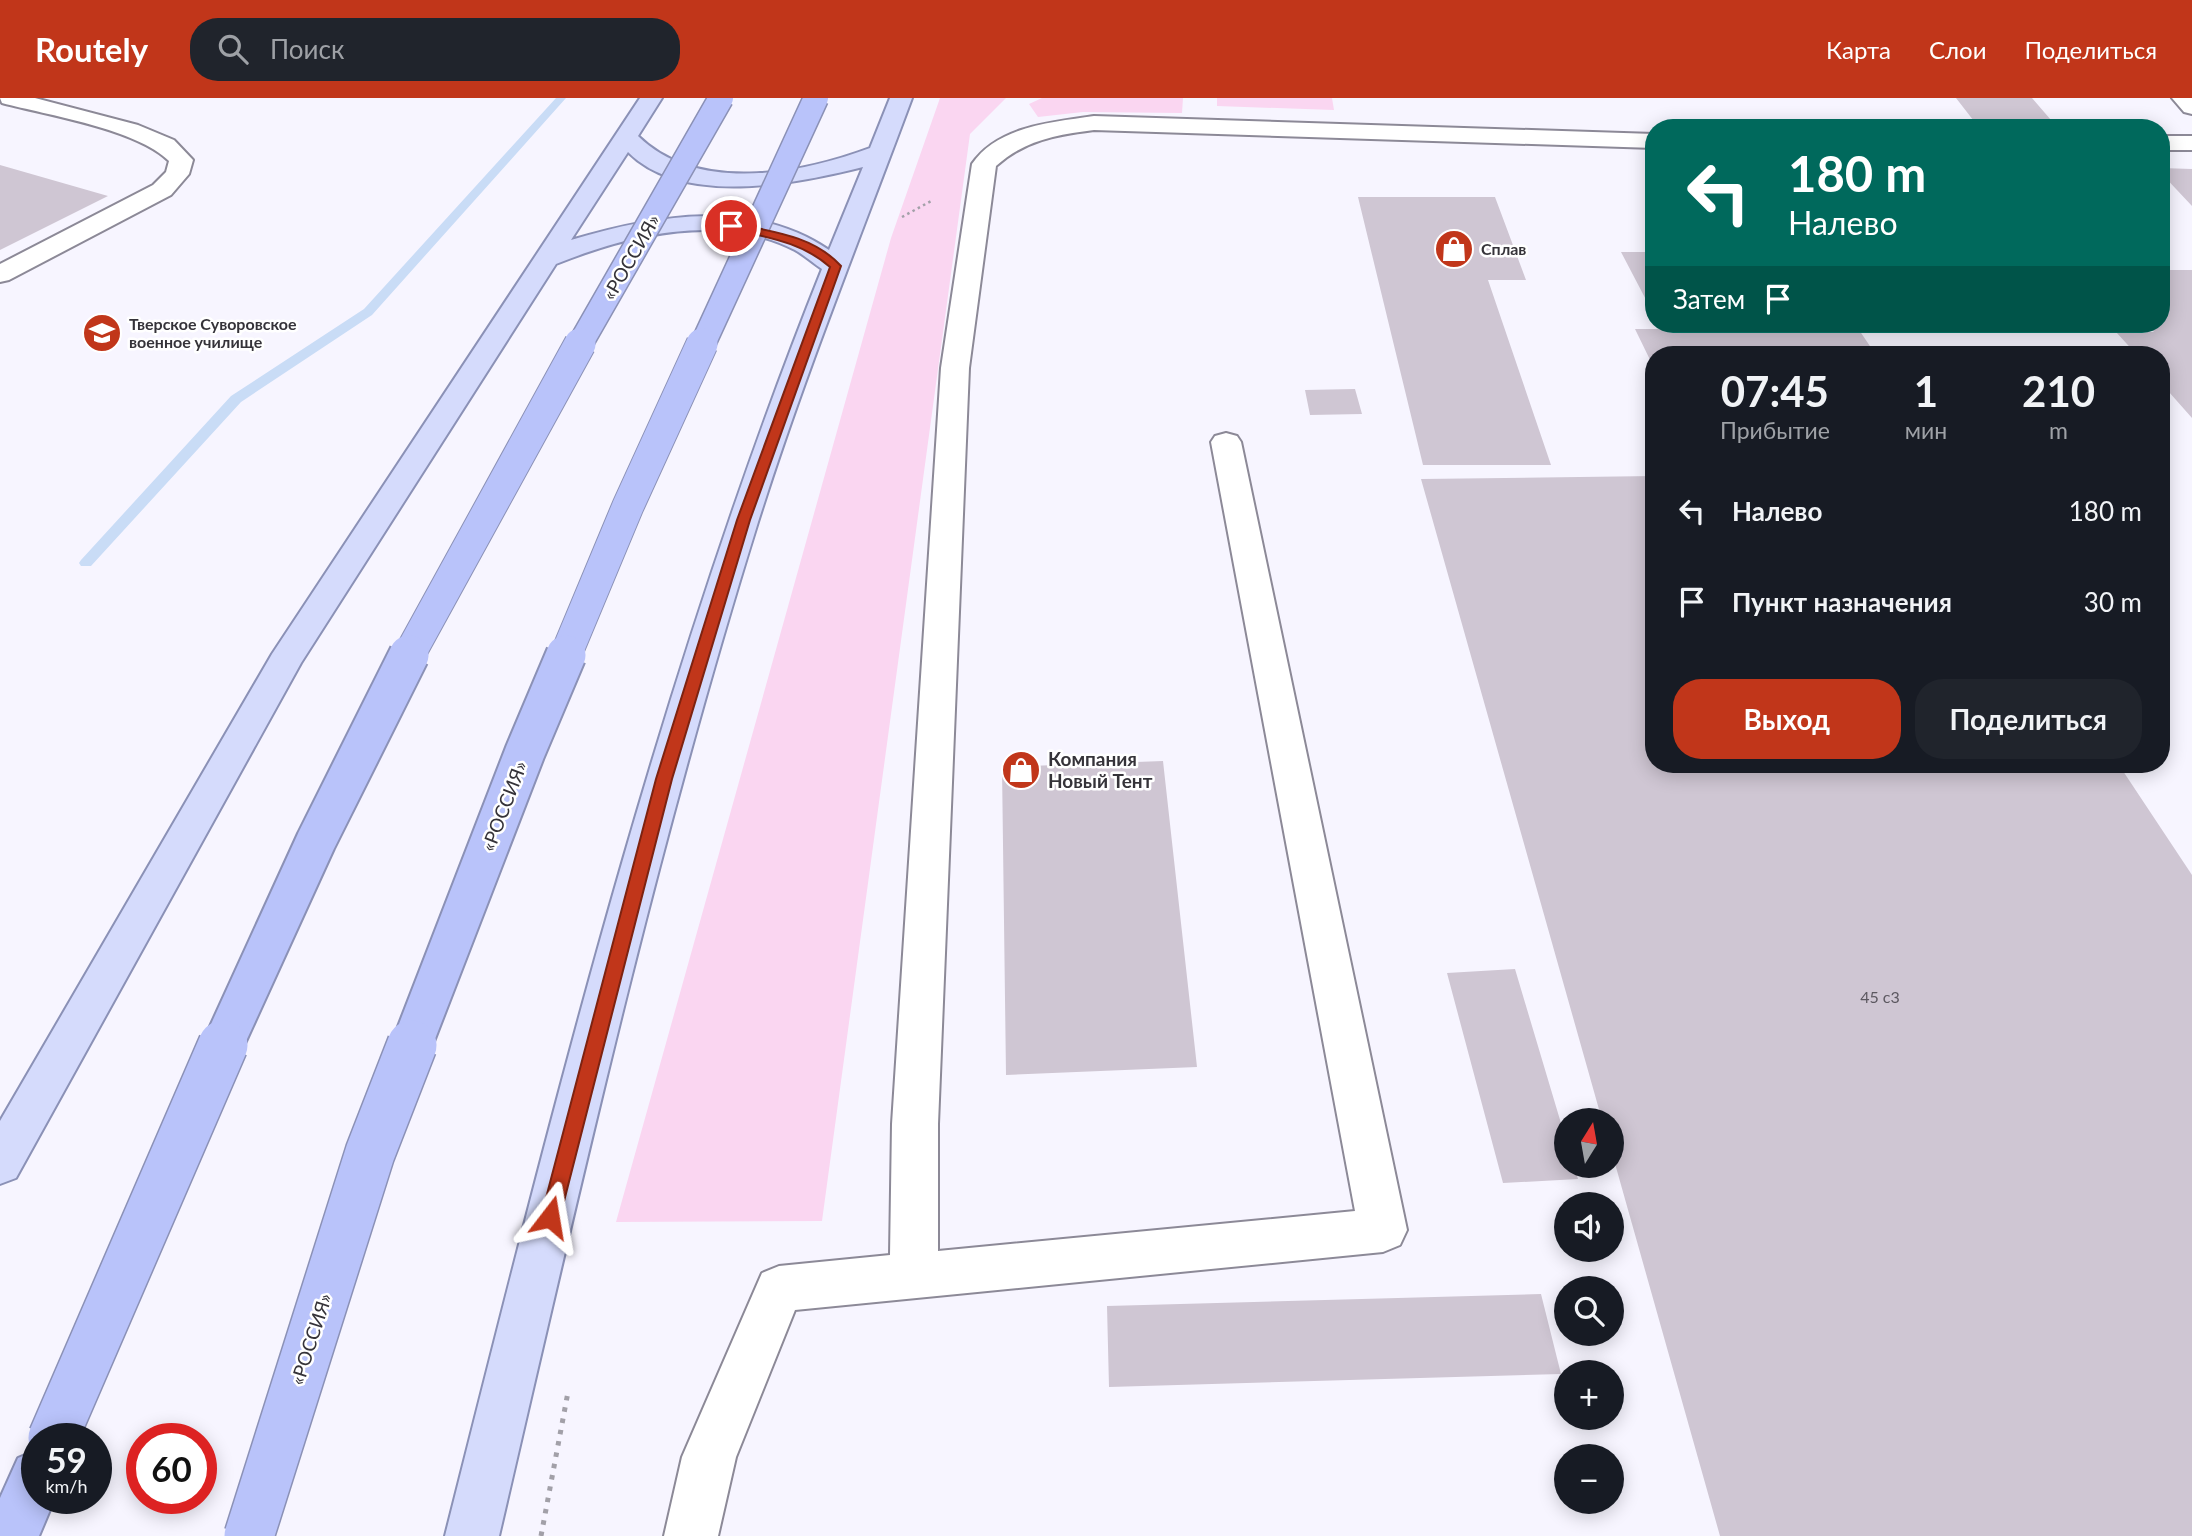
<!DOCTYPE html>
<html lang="ru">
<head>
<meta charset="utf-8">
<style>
	:root { --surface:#171b24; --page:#20242c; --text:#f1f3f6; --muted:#9ea1a6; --accent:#c1361a }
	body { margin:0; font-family:Lato,sans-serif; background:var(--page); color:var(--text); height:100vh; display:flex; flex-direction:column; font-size:26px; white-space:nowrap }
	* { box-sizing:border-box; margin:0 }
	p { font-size:23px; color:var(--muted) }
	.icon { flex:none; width:38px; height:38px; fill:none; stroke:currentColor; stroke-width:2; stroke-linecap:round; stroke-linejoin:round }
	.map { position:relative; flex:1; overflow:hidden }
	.side { position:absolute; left:1645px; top:248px; width:525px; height:427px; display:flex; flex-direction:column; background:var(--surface); border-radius:28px; box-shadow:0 4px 18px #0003 }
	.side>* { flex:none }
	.top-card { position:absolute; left:1645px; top:21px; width:525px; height:214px; border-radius:28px; box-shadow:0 4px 18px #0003; background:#00695c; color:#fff; overflow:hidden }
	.needle { width:46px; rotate:11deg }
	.tools { position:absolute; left:1554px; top:1010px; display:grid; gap:14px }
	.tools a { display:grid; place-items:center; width:70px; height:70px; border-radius:50%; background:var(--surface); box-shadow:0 4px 18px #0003; font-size:35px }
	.speed { position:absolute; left:21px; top:1325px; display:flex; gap:14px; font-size:35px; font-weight:700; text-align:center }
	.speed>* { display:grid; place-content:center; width:91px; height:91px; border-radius:50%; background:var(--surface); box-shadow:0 4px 18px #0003; line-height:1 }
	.speed small { font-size:18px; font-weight:400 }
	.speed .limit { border:10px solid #d22; background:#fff; color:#111 }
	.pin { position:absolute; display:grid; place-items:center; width:60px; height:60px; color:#fff; margin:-30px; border:4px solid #fff; border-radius:50%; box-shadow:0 2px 7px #0007 }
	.me { position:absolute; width:77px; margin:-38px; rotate:14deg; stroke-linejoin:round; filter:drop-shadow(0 0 5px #0008) }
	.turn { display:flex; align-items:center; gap:24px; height:147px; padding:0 28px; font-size:32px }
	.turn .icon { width:91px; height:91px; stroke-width:2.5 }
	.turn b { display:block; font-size:49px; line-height:60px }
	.then { display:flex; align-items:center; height:66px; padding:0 28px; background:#0003; gap:14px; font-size:26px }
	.eta { display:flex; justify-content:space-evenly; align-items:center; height:119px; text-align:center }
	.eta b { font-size:42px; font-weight:700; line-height:49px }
	.cta { display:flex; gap:14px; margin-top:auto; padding:14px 28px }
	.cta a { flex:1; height:80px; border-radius:28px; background:var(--accent); color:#fff; font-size:28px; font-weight:700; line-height:80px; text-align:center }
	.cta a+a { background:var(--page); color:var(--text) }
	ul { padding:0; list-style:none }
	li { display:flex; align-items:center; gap:21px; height:91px; padding:0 28px }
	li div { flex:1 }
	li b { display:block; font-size:26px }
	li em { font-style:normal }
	header { display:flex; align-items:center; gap:42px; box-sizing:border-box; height:98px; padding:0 35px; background:var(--accent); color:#fff }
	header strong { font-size:33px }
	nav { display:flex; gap:38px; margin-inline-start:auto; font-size:24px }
	.search { width:490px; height:63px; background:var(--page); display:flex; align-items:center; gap:18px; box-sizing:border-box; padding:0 24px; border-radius:28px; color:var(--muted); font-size:26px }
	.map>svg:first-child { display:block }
	.green { fill:#fad6f1 }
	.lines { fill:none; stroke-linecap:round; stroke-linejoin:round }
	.stream { fill:#c9dcf6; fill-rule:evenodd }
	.building { fill:#cfc6d3 }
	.minor-casing { stroke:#8c8997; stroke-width:4 }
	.major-casing { stroke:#8b91b6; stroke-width:4 }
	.highway-casing { stroke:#8b91b6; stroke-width:4 }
	.path-far1 { stroke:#a2a0a8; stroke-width:2.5; stroke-dasharray:2.5 3.5; stroke-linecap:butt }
	.path { stroke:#a2a0a8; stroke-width:5; stroke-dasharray:4.5 7; stroke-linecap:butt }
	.minor { fill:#fff; fill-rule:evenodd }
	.major { fill:#d5dbfc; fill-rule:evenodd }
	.highway { fill:#b9c3fa; fill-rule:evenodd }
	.highway-bridge-far3-casing { stroke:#8b91b6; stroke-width:27; stroke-linecap:butt }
	.highway-bridge-far2-casing { stroke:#8b91b6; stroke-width:33; stroke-linecap:butt }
	.highway-bridge-far1-casing { stroke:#8b91b6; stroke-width:43; stroke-linecap:butt }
	.highway-bridge-casing { stroke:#8b91b6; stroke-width:52; stroke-linecap:butt }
	.highway-bridge-far3 { stroke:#b9c3fa; stroke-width:24 }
	.highway-bridge-far2 { stroke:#b9c3fa; stroke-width:31 }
	.highway-bridge-far1 { stroke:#b9c3fa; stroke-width:39 }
	.highway-bridge { stroke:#b9c3fa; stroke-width:49 }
	.route { fill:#c1361a; stroke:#7d2311; stroke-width:2 }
	.labels { text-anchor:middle; stroke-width:5; stroke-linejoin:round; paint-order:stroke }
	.far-poi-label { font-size:16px; font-weight:bold; fill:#353339; stroke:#fff; text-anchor:start }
	.number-label { font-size:16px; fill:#5c5860 }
	.street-label { font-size:19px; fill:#353339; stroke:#fff }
	.poi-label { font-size:19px; font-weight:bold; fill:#353339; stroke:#fff; text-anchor:start }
</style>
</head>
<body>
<header>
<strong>Routely</strong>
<div class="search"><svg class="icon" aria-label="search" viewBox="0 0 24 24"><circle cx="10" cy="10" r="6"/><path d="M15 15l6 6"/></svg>Поиск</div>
<nav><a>Карта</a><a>Слои</a><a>Поделиться</a></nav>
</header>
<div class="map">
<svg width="2192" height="1438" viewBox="0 0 2192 1438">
	<rect width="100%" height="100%" fill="#f7f5ff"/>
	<path class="green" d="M 940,0 L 1006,0 L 970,36 L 822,1123 L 616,1124 L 891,140 Z
		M 1042,0 L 1183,0 L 1182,15 L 1083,14 L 1038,19 L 1029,6 Z
		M 1217,0 L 1332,0 L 1334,12 L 1217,8 Z"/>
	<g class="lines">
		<path class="stream" d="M 556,0 L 566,0 L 372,217 L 241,304 L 91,468 L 81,468 L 79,465 L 81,462 L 231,298 L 364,211 Z"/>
	</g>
	<path class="building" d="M 1956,0 L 2032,0 L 2057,29 L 1977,27 Z
		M 0,67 L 108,98 L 0,152 Z
		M 2161,70 L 2192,71 L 2192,108 L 2161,75 Z
		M 1358,99 L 1495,99 L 1526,182 L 1488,182 L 1551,367 L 1423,367 Z
		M 1621,154 L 1654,154 L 1654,217 Z
		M 2161,172 L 2192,172 L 2192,320 L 2161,285 L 2161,257 L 2137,257 L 2116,234 L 2154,234 L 2147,226 L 2161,226 Z
		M 1658,226 L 1855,226 L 1876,257 L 1654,257 L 1654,270 L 1635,231 L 1661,231 Z
		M 1355,291 L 1362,316 L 1310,317 L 1305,292 Z
		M 1654,378 L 1654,667 L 2119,667 L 2192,777 L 2192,1438 L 1720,1438 L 1612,1055 L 1612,1022 L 1602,1022 L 1421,381 Z
		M 1163,663 L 1197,969 L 1006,977 L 1002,669 Z
		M 1515,871 L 1566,1042 L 1566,1068 L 1574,1068 L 1578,1081 L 1503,1085 L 1447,875 Z
		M 1541,1196 L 1561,1276 L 1109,1289 L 1107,1208 Z"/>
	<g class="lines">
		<defs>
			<path id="minor" d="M 0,0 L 35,0 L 138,27 L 174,42 L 193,62 L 189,76 L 171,97 L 9,182 L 0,184 L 0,166 L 153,87 L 166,74 L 169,63 C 137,31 47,17 2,5 Z
				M 2172,0 L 2192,0 L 2192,16 L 2184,14 Z
				M 1094,18 L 1654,36 L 1654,50 L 1094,32 C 1056,37 1025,42 996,68 L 969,270 L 938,1026 L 938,1153 L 1355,1113 L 1211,344 L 1215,338 L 1226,335 L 1237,338 L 1241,344 L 1407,1132 L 1400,1147 L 1383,1154 L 795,1212 L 736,1359 L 718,1438 L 664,1438 L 682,1359 L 762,1175 L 779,1168 L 890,1157 L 892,1026 L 941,270 L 972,66 C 998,28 1053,24 1094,18 Z
				M 2161,38 L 2192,38 L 2192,52 L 2161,52 Z"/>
			<path id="major" d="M 640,0 L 662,0 L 638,38 C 697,96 800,76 870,50 L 890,0 L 912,0 C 860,140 803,281 758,424 C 654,757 578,1098 499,1438 L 445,1438 C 553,1011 658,581 822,171 C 813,165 804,157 795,152 C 721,114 628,137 556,166 L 301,565 L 16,1080 L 0,1086 L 0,1023 L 272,556 ZM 628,54 C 683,109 795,86 863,69 L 829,152 C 753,100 654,117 571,142 Z"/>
			<path id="highway" d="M 37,1352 L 37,1400 L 55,1400 L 39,1438 L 0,1438 L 0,1400 L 18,1360 Z"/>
		</defs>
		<use href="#minor" class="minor-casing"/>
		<use href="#major" class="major-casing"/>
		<use href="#highway" class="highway-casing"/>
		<path class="path-far1" d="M 902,119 L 933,102"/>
		<path class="path" d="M 541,1438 L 568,1294"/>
		<use href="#minor" class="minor"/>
		<use href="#major" class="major"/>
		<use href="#highway" class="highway"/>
		<defs>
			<path id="highway-bridge-far3" d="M 579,248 L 721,0
				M 702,248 L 816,0"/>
			<path id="highway-bridge-far2" d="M 408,559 L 580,246
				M 565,559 L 628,408 L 702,246"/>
			<path id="highway-bridge-far1" d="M 222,949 L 316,743 L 409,557
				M 411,949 L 525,654 L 566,557"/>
			<path id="highway-bridge" d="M 53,1340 L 223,947
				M 249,1438 L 370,1055 L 412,947"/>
		</defs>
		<use href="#highway-bridge-far3" class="highway-bridge-far3-casing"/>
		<use href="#highway-bridge-far2" class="highway-bridge-far2-casing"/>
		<use href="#highway-bridge-far1" class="highway-bridge-far1-casing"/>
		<use href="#highway-bridge" class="highway-bridge-casing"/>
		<use href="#highway-bridge-far3" class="highway-bridge-far3"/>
		<use href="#highway-bridge-far2" class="highway-bridge-far2"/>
		<use href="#highway-bridge-far1" class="highway-bridge-far1"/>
		<use href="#highway-bridge" class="highway-bridge"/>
	</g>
	<path class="route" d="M 731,125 C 769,133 813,137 841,168 L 750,422 L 672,681 L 560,1119 L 557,1125 L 550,1128 L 543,1125 L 541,1119 L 656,681 L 737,422 L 830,169 C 801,143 764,139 727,130 L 726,128 Z"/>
	<defs>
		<symbol id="shop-disc" viewBox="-11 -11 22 22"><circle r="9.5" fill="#c1361a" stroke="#fff"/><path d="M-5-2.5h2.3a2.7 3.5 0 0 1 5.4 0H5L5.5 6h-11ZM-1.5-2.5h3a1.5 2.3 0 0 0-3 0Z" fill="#fff"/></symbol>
		<symbol id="school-disc" viewBox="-11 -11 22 22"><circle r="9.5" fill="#c1361a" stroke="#fff"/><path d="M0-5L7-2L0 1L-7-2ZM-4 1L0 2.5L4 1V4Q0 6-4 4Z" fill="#fff"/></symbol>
	</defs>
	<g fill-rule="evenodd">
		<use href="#shop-disc" x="1432" y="129" width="44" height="44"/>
		<use href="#school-disc" x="80" y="213" width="44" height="44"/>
		<use href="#shop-disc" x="999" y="650" width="44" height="44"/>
	</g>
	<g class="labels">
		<g class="far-poi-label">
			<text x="1481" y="157">Сплав</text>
			<text x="129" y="232">Тверское Суворовское<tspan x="129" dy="18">военное училище</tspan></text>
		</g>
		<g class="number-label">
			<text x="1880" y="905">45 с3</text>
		</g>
		<g class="street-label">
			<text transform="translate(631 159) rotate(-60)" y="7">«РОССИЯ»</text>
			<text transform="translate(504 708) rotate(-69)" y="7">«РОССИЯ»</text>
			<text transform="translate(311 1241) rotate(-72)" y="7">«РОССИЯ»</text>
		</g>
		<g class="poi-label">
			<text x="1048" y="668">Компания<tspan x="1048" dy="22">Новый Тент</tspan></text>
		</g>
	</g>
</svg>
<div class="tools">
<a><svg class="needle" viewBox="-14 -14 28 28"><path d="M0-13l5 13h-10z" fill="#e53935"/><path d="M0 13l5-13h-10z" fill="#9ea1a6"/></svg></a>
<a><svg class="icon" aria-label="sound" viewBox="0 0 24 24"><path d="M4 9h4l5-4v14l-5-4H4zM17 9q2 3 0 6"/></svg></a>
<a><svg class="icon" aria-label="search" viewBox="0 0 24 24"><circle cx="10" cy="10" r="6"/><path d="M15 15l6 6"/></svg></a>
<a>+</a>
<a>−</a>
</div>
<div class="speed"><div>59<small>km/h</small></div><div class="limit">60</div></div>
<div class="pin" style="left:731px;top:128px;background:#d93025"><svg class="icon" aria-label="arrive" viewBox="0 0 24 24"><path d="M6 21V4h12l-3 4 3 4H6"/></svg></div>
<svg class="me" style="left:550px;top:1119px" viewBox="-20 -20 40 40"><path d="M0-17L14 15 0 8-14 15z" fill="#c1361a" stroke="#fff" stroke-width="4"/></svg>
<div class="top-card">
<div class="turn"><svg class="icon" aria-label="left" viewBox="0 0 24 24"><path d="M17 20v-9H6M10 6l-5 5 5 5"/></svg><div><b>180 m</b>Налево</div></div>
<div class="then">Затем<svg class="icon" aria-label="arrive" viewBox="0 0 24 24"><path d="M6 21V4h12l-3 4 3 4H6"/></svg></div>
</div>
<section class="side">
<div class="eta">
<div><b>07:45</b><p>Прибытие</p></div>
<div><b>1</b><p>мин</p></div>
<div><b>210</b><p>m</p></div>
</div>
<ul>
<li><svg class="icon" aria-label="left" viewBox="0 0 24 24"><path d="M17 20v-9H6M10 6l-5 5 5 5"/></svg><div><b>Налево</b></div><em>180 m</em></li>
<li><svg class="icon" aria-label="arrive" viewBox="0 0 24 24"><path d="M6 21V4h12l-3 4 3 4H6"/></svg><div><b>Пункт назначения</b></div><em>30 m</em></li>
</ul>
<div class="cta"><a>Выход</a><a>Поделиться</a></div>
</section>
</div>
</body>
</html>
